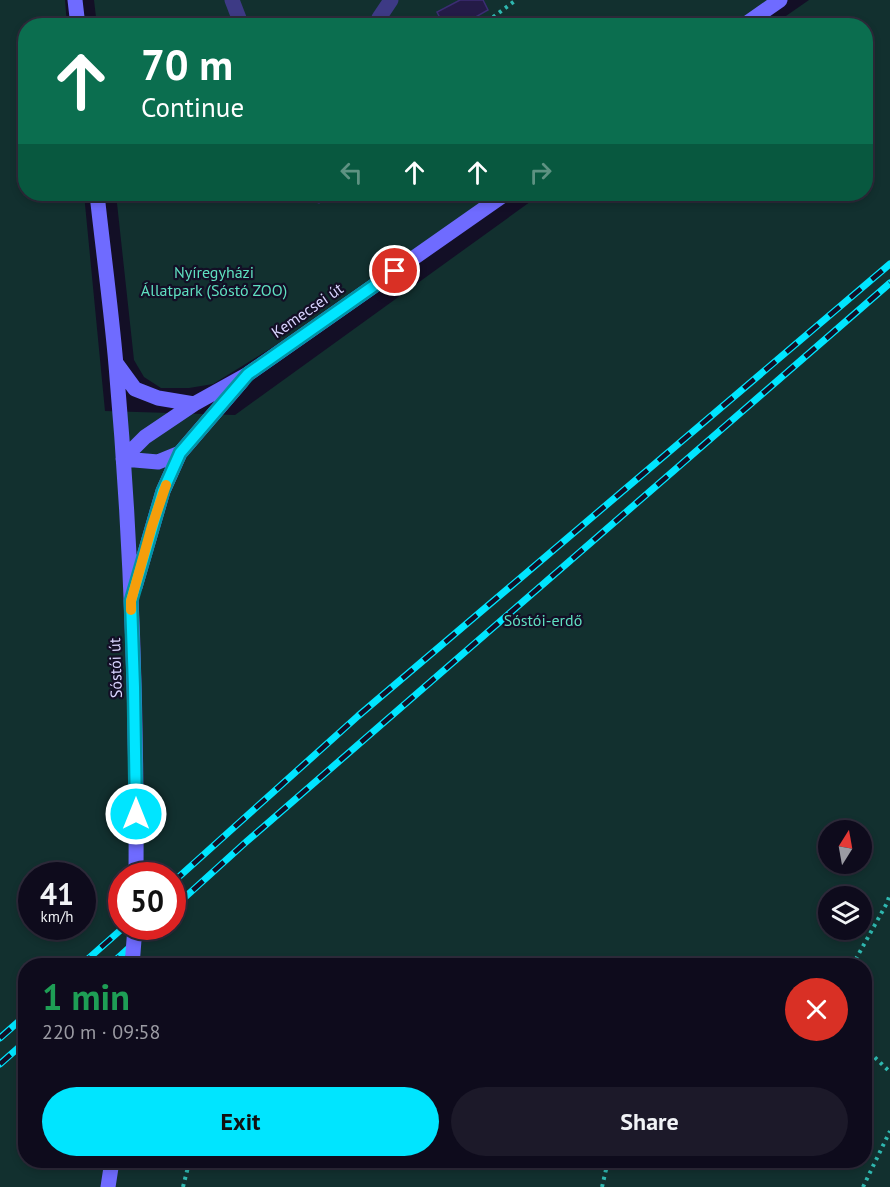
<!DOCTYPE html>
<html lang="en">
<head>
<meta charset="utf-8">
<style>
	:root { --surface:#0e0b1c; --page:#1c1929; --text:#f1f3f6; --muted:#9b9ba3; --line:#2e2b3b; --accent:#00e5ff }
	body { margin:0; font-family:"PT Sans",sans-serif; background:var(--page); color:var(--text); height:100vh; display:flex; flex-direction:column; font-size:22px; white-space:nowrap }
	* { box-sizing:border-box; margin:0 }
	p { font-size:20px; color:var(--muted) }
	.icon { flex:none; width:33px; height:33px; fill:none; stroke:currentColor; stroke-width:2; stroke-linecap:round; stroke-linejoin:round }
	.map { position:relative; flex:1; overflow:hidden }
	.panel { position:absolute; left:18px; top:958px; width:854px; height:210px; display:flex; flex-direction:column; background:var(--surface); border-radius:24px; box-shadow:0 3px 9px #0003,0 0 0 2px var(--line) }
	.panel>* { flex:none }
	.guide { position:absolute; left:18px; top:18px; width:855px; height:183px; border-radius:24px; box-shadow:0 3px 9px #0003,0 0 0 2px var(--line); background:#0b6e4f; color:#fff; overflow:hidden }
	.needle { width:39px; rotate:11deg }
	.buttons { position:absolute; left:818px; top:820px; display:grid; gap:12px }
	.buttons a { display:grid; place-items:center; width:54px; height:54px; border-radius:50%; background:var(--surface); box-shadow:0 3px 9px #0003,0 0 0 2px var(--line); font-size:30px }
	.speed { position:absolute; left:18px; top:862px; display:flex; gap:12px; font-size:30px; font-weight:700; text-align:center }
	.speed>* { display:grid; place-content:center; width:78px; height:78px; border-radius:50%; background:var(--surface); box-shadow:0 3px 9px #0003,0 0 0 2px var(--line); line-height:1 }
	.speed small { font-size:15px; font-weight:400 }
	.speed .limit { border:9px solid #d22; background:#fff; color:#111 }
	.pin { position:absolute; display:grid; place-items:center; width:51px; height:51px; color:#fff; margin:-26px; border:3px solid #fff; border-radius:50%; box-shadow:0 2px 6px #0007 }
	.me { position:absolute; width:66px; margin:-33px; rotate:0deg; stroke-linejoin:round; filter:drop-shadow(0 0 4px #0008) }
	.turn { display:flex; align-items:center; gap:21px; height:126px; padding:0 24px; font-size:27px }
	.turn .icon { width:78px; height:78px; stroke-width:2.5 }
	.turn b { display:block; font-size:42px; line-height:51px }
	.lanes { display:flex; align-items:center; height:57px; padding:0 24px; background:#0003; justify-content:center; gap:30px; direction:ltr }
	.lanes .off { opacity:.35 }
	.round { display:grid; place-items:center; flex:none; width:63px; height:63px; border-radius:32px; background:var(--page) }
	.overview { display:flex; align-items:center; justify-content:space-between; height:102px; padding:0 24px }
	h1 { font-size:36px; font-weight:600; line-height:45px; color:#1e9e55 }
	.action { display:flex; gap:12px; margin-top:auto; padding:12px 24px }
	.action a { flex:1; height:69px; border-radius:36px; background:var(--accent); color:#111; font-size:24px; font-weight:600; line-height:69px; text-align:center }
	.action a+a { background:var(--page); color:var(--text) }
	.map>svg:first-child { display:block }
	.green { fill:#12302f; fill-rule:evenodd }
	.building { fill:#241b47; stroke:#3b2d73; stroke-width:1.5 }
	.lines { fill:none; stroke-linecap:round; stroke-linejoin:round }
	.path { stroke:#2fb8b0; stroke-width:4; stroke-dasharray:3 4.5; stroke-linecap:butt }
	.street { stroke:#3d3a85; stroke-width:15 }
	.secondary { stroke:#6f6bff; stroke-width:15 }
	.rail-casing { stroke:#00e5ff; stroke-width:7 }
	.rail { stroke:#130f26; stroke-width:4.5; stroke-dasharray:14; stroke-linecap:butt }
	.secondary-bridge { stroke:#6f6bff; stroke-width:15 }
	.route-casing { stroke:#0095a6; stroke-width:15 }
	.route { stroke:#00e5ff; stroke-width:10 }
	.slow { stroke:#f59e0b; stroke-width:10 }
	.labels { text-anchor:middle; stroke-width:4.5; stroke-linejoin:round; paint-order:stroke }
	.park-label { font-size:16px; fill:#5fe0c0; stroke:#130f26 }
	.street-label { font-size:16px; fill:#d9d4ff; stroke:#130f26 }
</style>
</head>
<body>
<div class="map">
<svg width="890" height="1187" viewBox="0 0 890 1187">
	<rect width="100%" height="100%" fill="#130f26"/>
	<path class="green" d="M 0,0 L 65,0 L 67,25 L 26,26 L 26,194 L 84,194 L 105,411 L 235,415 L 541,194 L 866,194 L 866,26 L 773,25 L 809,0 L 890,0 L 890,1187 L 0,1187 ZM 828,831 L 861,831 L 861,864 L 828,864 ZM 32,876 L 82,876 L 82,927 L 32,927 ZM 122,876 L 172,876 L 172,927 L 122,927 ZM 828,897 L 861,897 L 861,930 L 828,930 ZM 26,966 L 864,966 L 864,1161 L 26,1161 Z
		M 94,0 L 777,0 L 739,26 L 97,26 Z
		M 116,194 L 494,194 L 286,339 L 213,384 L 189,388 L 161,388 L 144,377 L 134,360 Z"/>
	<path class="building" d="M 460,0 L 483,0 L 488,10 L 460,26 L 444,26 L 437,12 Z
		M 308,194 L 327,194 L 324,200 L 319,203 L 311,200 Z"/>
	<g class="lines">
		<path class="path" d="M 481,26 L 516,0
			M 157,876 L 160,873
			M 852,966 L 887,903 L 890,894
			M 864,1047 L 890,1072
			M 183,1187 L 188,1167 L 206,1161
			M 602,1187 L 608,1161
			M 863,1187 L 890,1131"/>
		<path class="street" d="M 232,0 L 242,26
			M 376,26 L 379,18 L 391,0"/>
		<path class="secondary" d="M 75,0 L 78,26
			M 743,26 L 780,0
			M 97,194 C 103,250 111,307 116,365 C 131,535 137,705 136,876
			M 116,363 L 135,389 L 158,398 L 194,404
			M 123,459 L 145,437 L 194,404 L 248,374 L 505,194
			M 123,459 L 158,462 L 180,453
			M 135,587 L 163,491 L 180,453 L 242,381
			M 108,1187 L 112,1161"/>
		<defs>
			<path id="rail" d="M 172,883 L 358,716 L 890,264
				M 172,909 L 246,842 L 890,283
				M 80,966 L 124,927
				M 109,966 L 152,927
				M 0,1038 L 26,1015
				M 0,1064 L 26,1041"/>
		</defs>
		<use href="#rail" class="rail-casing"/>
		<use href="#rail" class="rail"/>
		<path class="secondary-bridge" d="M 132,966 L 135,927"/>
	</g>
	<g class="lines">
		<defs>
			<path id="route" d="M 136,814 L 134,687 L 131,601 L 163,491 L 180,453 L 248,374 L 395,271"/>
		</defs>
		<use href="#route" class="route-casing"/>
		<use href="#route" class="route"/>
		<path class="slow" d="M 131,610 L 131,601 L 152,526 L 166,485"/>
	</g>
	<g class="labels">
		<g class="park-label">
			<text x="214" y="278">Nyíregyházi<tspan x="214" dy="18">Állatpark (Sóstó ZOO)</tspan></text>
			<text x="543" y="626">Sóstói-erdő</text>
		</g>
		<g class="street-label">
			<text transform="translate(307 310) rotate(-35)" y="6">Kemecsei út</text>
			<text transform="translate(115 668) rotate(-92)" y="6">Sóstói út</text>
		</g>
	</g>
</svg>
<div class="buttons">
<a><svg class="needle" viewBox="-14 -14 28 28"><path d="M0-13l5 13h-10z" fill="#e53935"/><path d="M0 13l5-13h-10z" fill="#9b9ba3"/></svg></a>
<a><svg class="icon" aria-label="layers" viewBox="0 0 24 24"><path d="M12 4l9 5-9 5-9-5zM3 14l9 5 9-5"/></svg></a>
</div>
<div class="speed"><div>41<small>km/h</small></div><div class="limit">50</div></div>
<div class="pin" style="left:395px;top:271px;background:#d93025"><svg class="icon" aria-label="arrive" viewBox="0 0 24 24"><path d="M6 21V4h12l-3 4 3 4H6"/></svg></div>
<svg class="me" style="left:136px;top:814px" viewBox="-20 -20 40 40"><circle r="17" fill="#00e5ff" stroke="#fff" stroke-width="3"/><path d="M0-11L8 9 0 5-8 9z" fill="#fff"/></svg>
<div class="guide">
<div class="turn"><svg class="icon" aria-label="ahead" viewBox="0 0 24 24"><path d="M12 20V5M6 11l6-6 6 6"/></svg><div><b>70 m</b>Continue</div></div>
<div class="lanes"><svg class="icon off" aria-label="left" viewBox="0 0 24 24"><path d="M17 20v-9H6M10 6l-5 5 5 5"/></svg><svg class="icon" aria-label="ahead" viewBox="0 0 24 24"><path d="M12 20V5M6 11l6-6 6 6"/></svg><svg class="icon" aria-label="ahead" viewBox="0 0 24 24"><path d="M12 20V5M6 11l6-6 6 6"/></svg><svg class="icon off" aria-label="right" viewBox="0 0 24 24"><path d="M7 20v-9h11M14 6l5 5-5 5"/></svg></div>
</div>
<section class="panel">
<div class="overview"><div><h1>1 min</h1><p>220 m · 09:58</p></div><a class="round" style="background:#d93025;color:#fff"><svg class="icon" aria-label="close" viewBox="0 0 24 24"><path d="M6 6l12 12M18 6L6 18"/></svg></a></div>
<div class="action"><a>Exit</a><a>Share</a></div>
</section>
</div>
</body>
</html>
